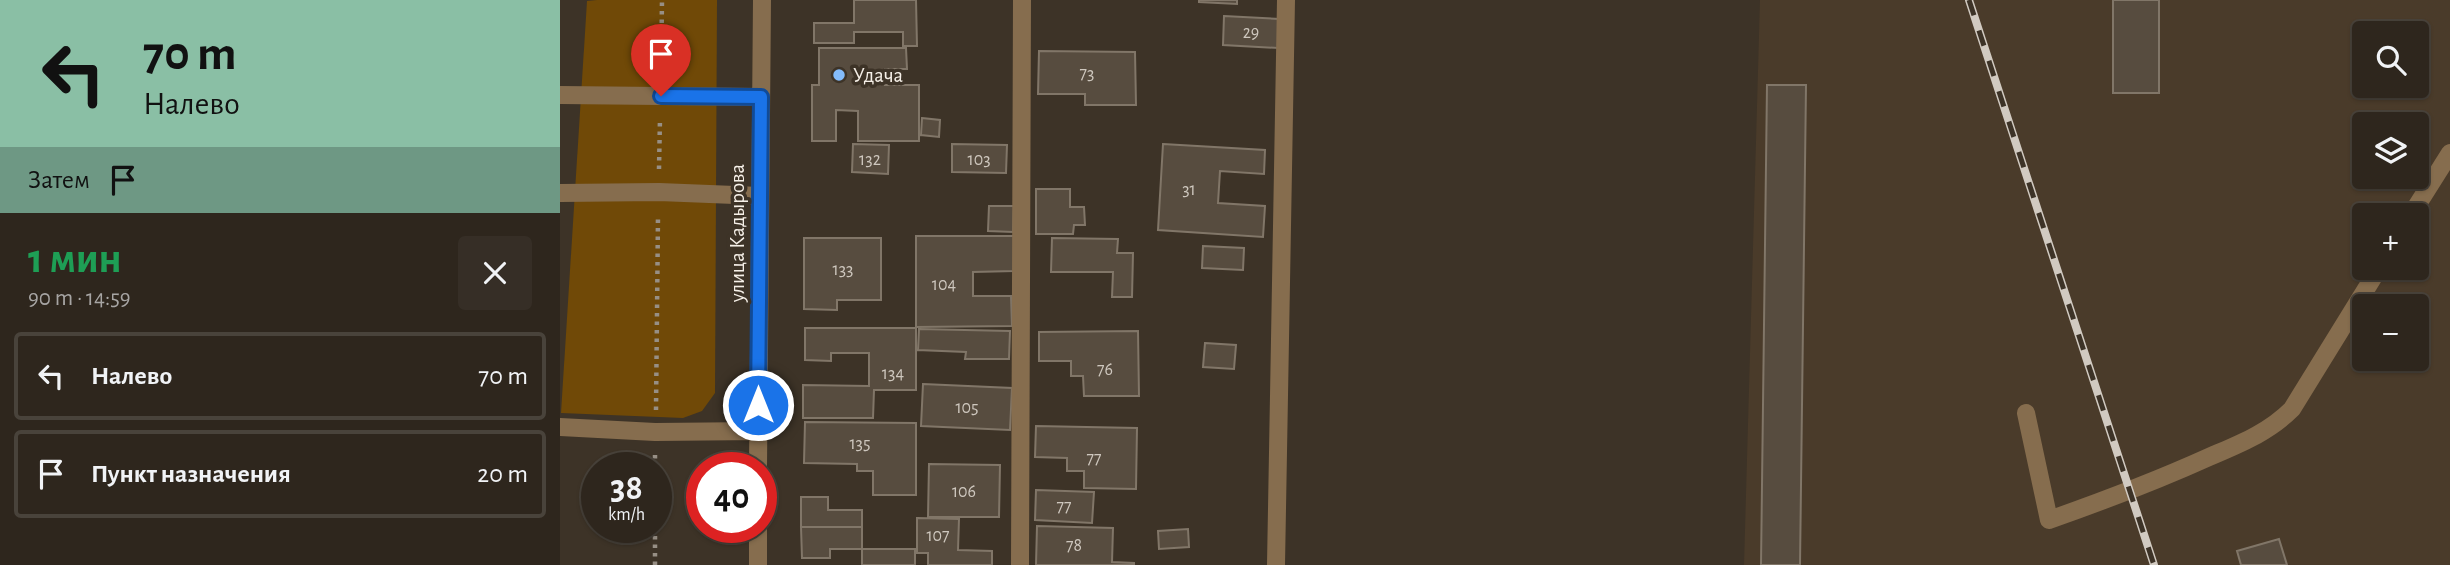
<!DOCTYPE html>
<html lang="ru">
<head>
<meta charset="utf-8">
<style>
	:root { --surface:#2e261d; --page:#362e26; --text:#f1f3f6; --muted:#a7a5a4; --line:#49433b }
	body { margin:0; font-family:"Alegreya Sans",sans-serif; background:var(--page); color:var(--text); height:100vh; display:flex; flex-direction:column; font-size:26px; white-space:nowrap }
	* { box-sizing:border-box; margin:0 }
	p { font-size:23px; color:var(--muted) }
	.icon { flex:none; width:38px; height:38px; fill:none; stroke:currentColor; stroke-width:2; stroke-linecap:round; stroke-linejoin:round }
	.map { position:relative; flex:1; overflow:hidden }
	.drawer { display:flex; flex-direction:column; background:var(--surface); width:560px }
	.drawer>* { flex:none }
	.banner { background:#8abfa5; color:#111; overflow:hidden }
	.tools { position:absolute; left:1792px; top:21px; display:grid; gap:14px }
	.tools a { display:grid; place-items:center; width:77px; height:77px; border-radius:7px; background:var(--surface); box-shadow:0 2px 5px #0004,0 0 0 2px var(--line); font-size:35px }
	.speed { position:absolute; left:21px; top:452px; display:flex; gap:14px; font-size:35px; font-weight:700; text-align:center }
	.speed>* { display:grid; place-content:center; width:91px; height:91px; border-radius:50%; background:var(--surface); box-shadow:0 2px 5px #0004,0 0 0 2px var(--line); line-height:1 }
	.speed small { font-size:18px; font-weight:400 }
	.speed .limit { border:10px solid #d22; background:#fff; color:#111 }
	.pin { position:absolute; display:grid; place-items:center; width:60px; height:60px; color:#fff; margin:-72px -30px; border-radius:50% 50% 50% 0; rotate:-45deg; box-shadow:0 0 7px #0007 }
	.pin .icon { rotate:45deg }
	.me { position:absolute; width:77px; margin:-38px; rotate:0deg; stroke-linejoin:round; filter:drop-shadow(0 0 5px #0008) }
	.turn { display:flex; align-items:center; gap:24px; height:147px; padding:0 28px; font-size:32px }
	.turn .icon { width:91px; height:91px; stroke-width:2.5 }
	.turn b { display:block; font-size:49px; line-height:60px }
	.then { display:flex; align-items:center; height:66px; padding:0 28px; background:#0003; gap:14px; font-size:26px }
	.round { display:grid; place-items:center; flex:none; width:74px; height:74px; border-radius:7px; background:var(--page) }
	.summary { display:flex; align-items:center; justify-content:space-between; height:119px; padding:0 28px }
	h1 { font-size:42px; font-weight:700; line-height:52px; color:#1e9e55 }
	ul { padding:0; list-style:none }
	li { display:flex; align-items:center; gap:21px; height:88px; margin:0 14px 10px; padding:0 14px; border:4px solid var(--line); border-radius:7px }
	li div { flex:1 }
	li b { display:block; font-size:26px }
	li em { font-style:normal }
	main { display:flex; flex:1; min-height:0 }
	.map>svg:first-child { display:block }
	.built { fill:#4a3b2a; fill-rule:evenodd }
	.green { fill:#704907 }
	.building { fill:#574c3f; stroke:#817668; stroke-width:2 }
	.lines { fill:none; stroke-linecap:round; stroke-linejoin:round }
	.path { stroke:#978f85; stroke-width:4.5; stroke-dasharray:3.5 5; stroke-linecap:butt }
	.minor { stroke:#866d4e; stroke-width:18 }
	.rail-casing { stroke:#d1cac1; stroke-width:8 }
	.rail { stroke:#3d3327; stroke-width:5; stroke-dasharray:16; stroke-linecap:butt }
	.route-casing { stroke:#114b97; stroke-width:18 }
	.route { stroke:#1a73e8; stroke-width:12 }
	.poi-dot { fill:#84bcfb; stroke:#3d3327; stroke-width:2.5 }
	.labels { text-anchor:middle; stroke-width:7; stroke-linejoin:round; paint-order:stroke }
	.number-label { font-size:18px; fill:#cec7be }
	.poi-label { font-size:21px; fill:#f6f0e8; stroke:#3d3327; text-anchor:start }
	.street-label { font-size:21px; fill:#f6f0e8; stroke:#3d3327 }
</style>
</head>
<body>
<main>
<section class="drawer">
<div class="banner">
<div class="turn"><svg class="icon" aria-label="left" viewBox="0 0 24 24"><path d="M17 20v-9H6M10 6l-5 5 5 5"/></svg><div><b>70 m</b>Налево</div></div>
<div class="then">Затем<svg class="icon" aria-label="arrive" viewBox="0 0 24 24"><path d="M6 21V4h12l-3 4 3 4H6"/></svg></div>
</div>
<div class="summary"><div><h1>1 мин</h1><p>90 m · 14:59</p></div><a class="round"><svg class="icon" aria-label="close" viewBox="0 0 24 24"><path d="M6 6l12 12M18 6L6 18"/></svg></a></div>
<ul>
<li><svg class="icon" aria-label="left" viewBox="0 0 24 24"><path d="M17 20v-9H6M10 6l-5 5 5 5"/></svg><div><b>Налево</b></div><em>70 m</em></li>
<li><svg class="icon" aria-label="arrive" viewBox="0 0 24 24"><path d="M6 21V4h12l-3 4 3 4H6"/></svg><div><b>Пункт назначения</b></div><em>20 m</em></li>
</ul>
</section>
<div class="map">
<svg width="1890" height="565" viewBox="0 0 1890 565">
	<rect width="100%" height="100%" fill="#3d3327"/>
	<path class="built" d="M 1200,0 L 1890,0 L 1890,565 L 1184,565 ZM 1804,33 L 1857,33 L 1857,86 L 1804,86 ZM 1804,124 L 1857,124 L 1857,177 L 1804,177 ZM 1804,215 L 1857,215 L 1857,268 L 1804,268 ZM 1804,306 L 1857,306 L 1857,359 L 1804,359 Z"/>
	<path class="green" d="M 37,0 L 157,0 L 155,393 L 142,411 L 123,418 L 1,413 L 27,1 Z"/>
	<path class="building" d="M 294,0 L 356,0 L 357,46 L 343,46 L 343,32 L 294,32 L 294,43 L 254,43 L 254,23 L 294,23 Z
		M 639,0 L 677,0 L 677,4 L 639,2 Z
		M 1553,0 L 1599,0 L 1599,93 L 1553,93 Z
		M 664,16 L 719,19 L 718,48 L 663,45 Z
		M 259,48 L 346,48 L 347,69 L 325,69 L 325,85 L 359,85 L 359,141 L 298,141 L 298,111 L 276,110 L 276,141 L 252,141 L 252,85 L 259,85 Z
		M 479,51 L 575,52 L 576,105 L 525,105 L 525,94 L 478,94 Z
		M 1207,85 L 1246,85 L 1240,565 L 1201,565 Z
		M 362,118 L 380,120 L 379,137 L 361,135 Z
		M 293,144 L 329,145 L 328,174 L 292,172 Z
		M 392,144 L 447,145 L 446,173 L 392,172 Z
		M 603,144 L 705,150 L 704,174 L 660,171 L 658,203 L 705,206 L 703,237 L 598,230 Z
		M 476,189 L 510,189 L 510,207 L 524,207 L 525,225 L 514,225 L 513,234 L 476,234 Z
		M 429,206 L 454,206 L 453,232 L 428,231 Z
		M 356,236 L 454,236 L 454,271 L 413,272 L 413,296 L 451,296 L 452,326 L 356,327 Z
		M 244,238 L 321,238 L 321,300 L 277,300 L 277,310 L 244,309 Z
		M 492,238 L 558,239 L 557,253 L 573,253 L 572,297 L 552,297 L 553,272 L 491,272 Z
		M 643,246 L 684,248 L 683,270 L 642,268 Z
		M 245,328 L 356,328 L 356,390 L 314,390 L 313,418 L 243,418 L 243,385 L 309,386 L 309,353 L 271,353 L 271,361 L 245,360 Z
		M 359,329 L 450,331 L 449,359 L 405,359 L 406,352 L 358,350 Z
		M 578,331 L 579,396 L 524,396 L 523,376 L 511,376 L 511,361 L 479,361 L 479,332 Z
		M 645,343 L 676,345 L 674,369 L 643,367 Z
		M 363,384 L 452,388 L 450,430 L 361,426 Z
		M 245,422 L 356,423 L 356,495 L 313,495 L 313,471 L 297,471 L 297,464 L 244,463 Z
		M 476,426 L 577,428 L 576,489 L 524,488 L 524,471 L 507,471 L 507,458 L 475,457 Z
		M 369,464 L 440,465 L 439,517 L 368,517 Z
		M 476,490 L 534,492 L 532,523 L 475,520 Z
		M 241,497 L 268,497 L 268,510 L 302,510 L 302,527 L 241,527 Z
		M 357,518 L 399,519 L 398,550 L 432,551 L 432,565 L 368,565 L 368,553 L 357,553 Z
		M 477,526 L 553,528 L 552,562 L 574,563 L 574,565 L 476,565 Z
		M 241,527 L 302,527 L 302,549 L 270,549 L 270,558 L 242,558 Z
		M 628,529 L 629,547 L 599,549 L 598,531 Z
		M 1719,539 L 1727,565 L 1681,565 L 1677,551 Z
		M 302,549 L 355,549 L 355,565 L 302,565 Z"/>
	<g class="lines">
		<path class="path" d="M 101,74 L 102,0
			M 99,169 L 100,118
			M 96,410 L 98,216
			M 95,467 L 95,454
			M 95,565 L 95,527"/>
		<path class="minor" d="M 0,95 L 201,97
			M 0,193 L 99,192 L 200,196
			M 1851,215 L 1890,153
			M 1466,413 L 1489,520 C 1543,501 1596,481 1649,457 C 1679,444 1708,433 1732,409 L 1819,268
			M 0,427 L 95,432 L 198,431
			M 198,467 L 202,0
			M 198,527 L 198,565
			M 460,565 L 462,0
			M 716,565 L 726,0"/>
		<defs>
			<path id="rail" d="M 1409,0 L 1594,565"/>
		</defs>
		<use href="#rail" class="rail-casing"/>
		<use href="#rail" class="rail"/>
	</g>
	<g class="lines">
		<defs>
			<path id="route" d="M 101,96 L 201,97 L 198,405"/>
		</defs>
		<use href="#route" class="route-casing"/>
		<use href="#route" class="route"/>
	</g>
	<circle class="poi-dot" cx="279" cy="75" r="7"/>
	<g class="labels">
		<g class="number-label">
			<text x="691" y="38">29</text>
			<text x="527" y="79">73</text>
			<text x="310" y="165">132</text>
			<text x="419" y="165">103</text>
			<text x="629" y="195">31</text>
			<text x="283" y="275">133</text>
			<text x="384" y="290">104</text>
			<text x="545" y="375">76</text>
			<text x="333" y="379">134</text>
			<text x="407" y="413">105</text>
			<text x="300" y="449">135</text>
			<text x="534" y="464">77</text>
			<text x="404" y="497">106</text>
			<text x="504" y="512">77</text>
			<text x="378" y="541">107</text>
			<text x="514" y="551">78</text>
		</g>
		<g class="poi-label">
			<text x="293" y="82">Удача</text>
		</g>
		<g class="street-label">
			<text transform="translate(177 233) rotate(-90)" y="7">улица Кадырова</text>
		</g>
	</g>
</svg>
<div class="tools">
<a><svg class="icon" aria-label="search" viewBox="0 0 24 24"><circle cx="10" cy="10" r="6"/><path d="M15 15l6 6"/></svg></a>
<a><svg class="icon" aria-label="layers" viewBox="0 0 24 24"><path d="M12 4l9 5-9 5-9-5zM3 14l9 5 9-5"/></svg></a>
<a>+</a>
<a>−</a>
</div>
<div class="speed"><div>38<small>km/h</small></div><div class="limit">40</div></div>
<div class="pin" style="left:101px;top:96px;background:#d93025"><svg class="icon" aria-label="arrive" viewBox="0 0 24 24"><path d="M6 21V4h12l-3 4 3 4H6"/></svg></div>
<svg class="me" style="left:198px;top:405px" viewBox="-20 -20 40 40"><circle r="17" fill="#1a73e8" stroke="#fff" stroke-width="3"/><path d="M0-11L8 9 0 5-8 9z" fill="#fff"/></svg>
</div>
</main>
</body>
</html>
